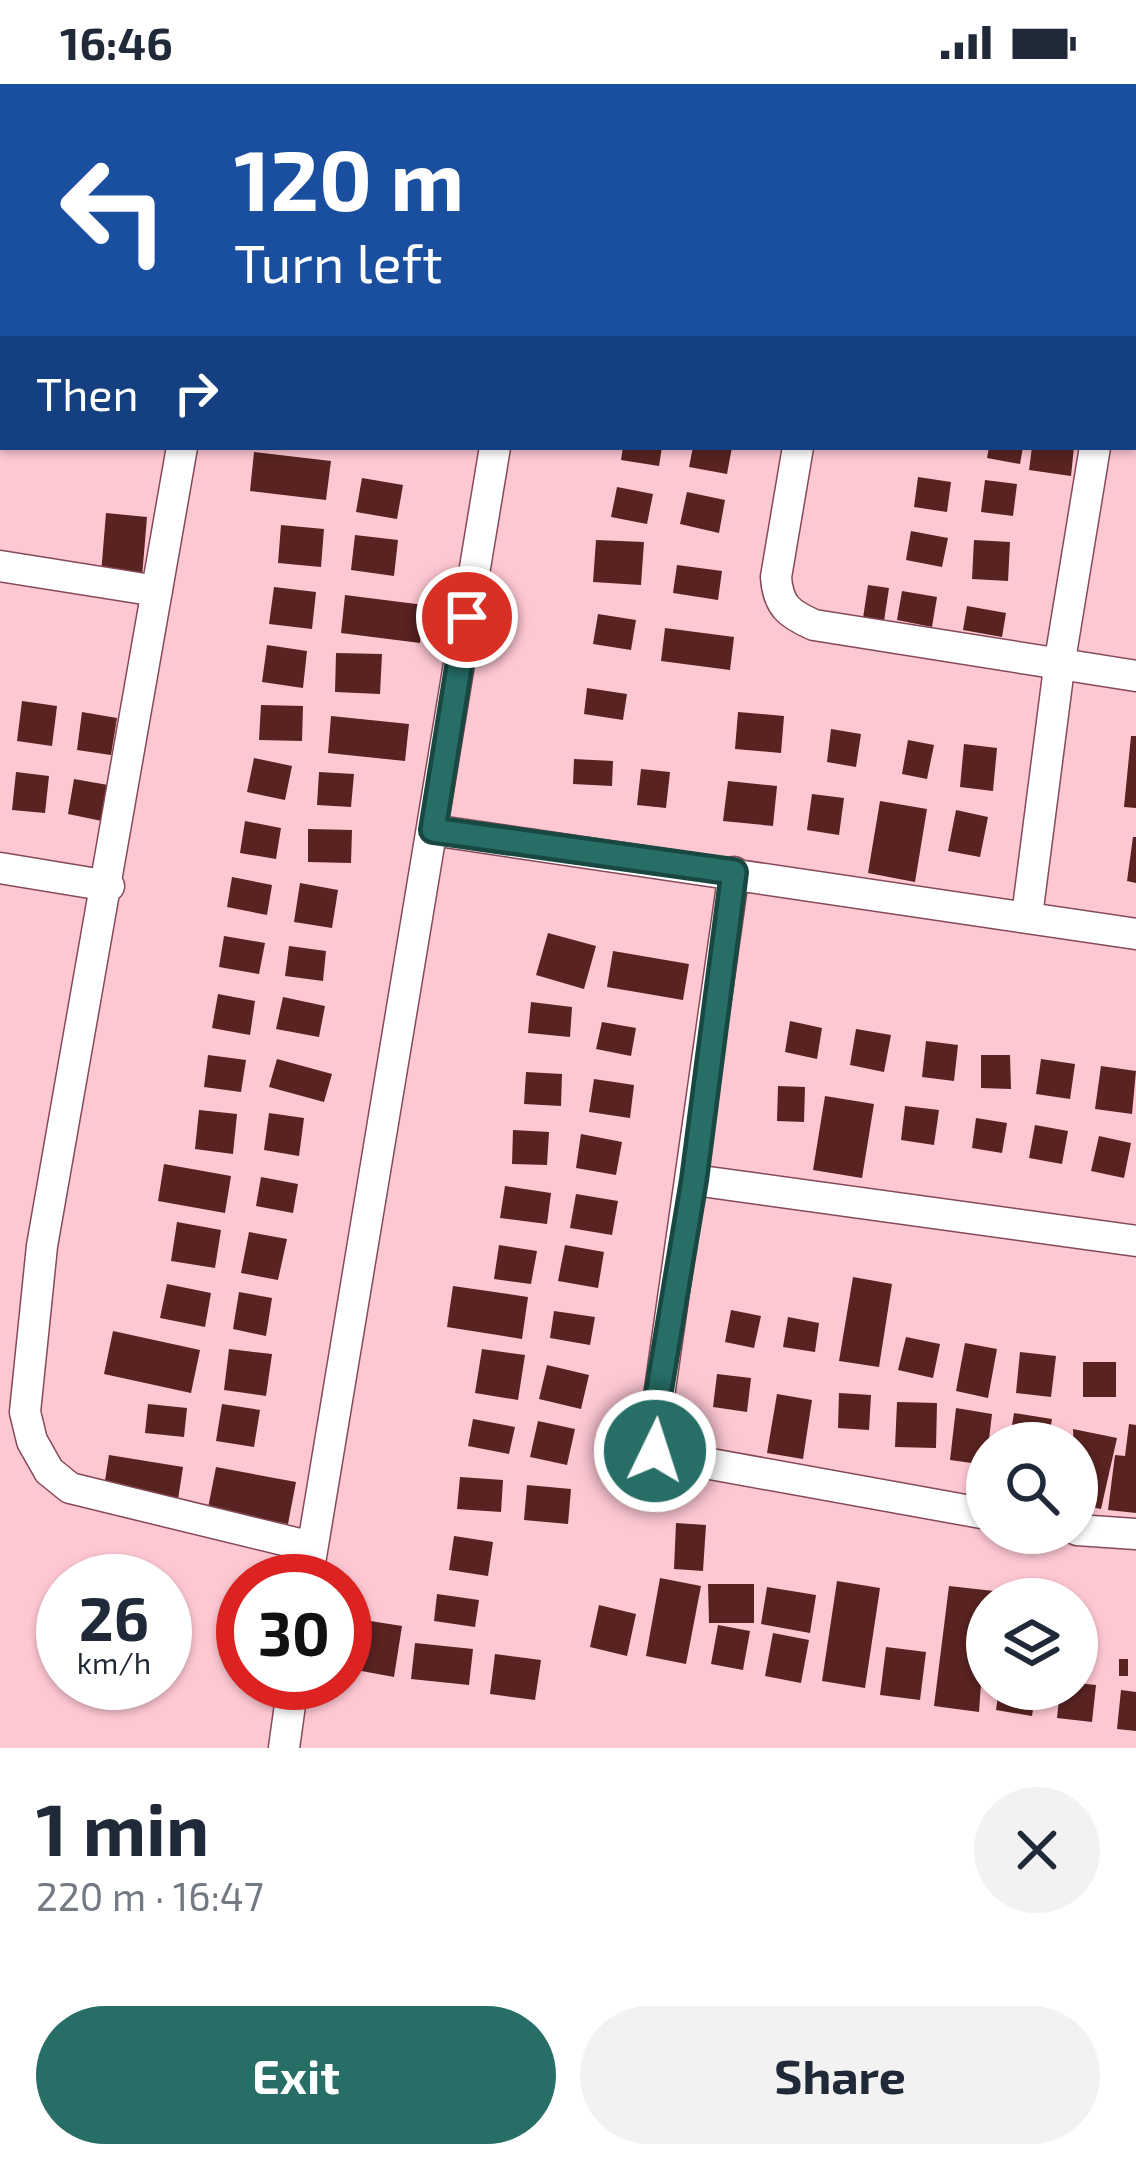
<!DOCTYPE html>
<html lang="en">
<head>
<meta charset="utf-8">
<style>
	:root { --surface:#fff; --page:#f2f2f3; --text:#1f2937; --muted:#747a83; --accent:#266e66 }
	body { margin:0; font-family:"Exo 2",sans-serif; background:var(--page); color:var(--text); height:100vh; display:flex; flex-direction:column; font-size:45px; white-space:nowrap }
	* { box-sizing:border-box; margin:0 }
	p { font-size:39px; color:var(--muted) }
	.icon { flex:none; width:66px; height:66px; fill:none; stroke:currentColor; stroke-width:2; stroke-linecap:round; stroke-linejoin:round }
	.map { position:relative; height:1664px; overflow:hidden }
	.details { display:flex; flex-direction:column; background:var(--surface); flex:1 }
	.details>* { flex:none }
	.banner { position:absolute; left:0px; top:0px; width:1137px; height:366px; box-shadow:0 3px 9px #0004; background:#1a4fa0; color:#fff; overflow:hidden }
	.controls { position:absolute; left:966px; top:1338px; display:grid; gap:24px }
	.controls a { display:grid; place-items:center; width:132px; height:132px; border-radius:50%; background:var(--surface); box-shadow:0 3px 9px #0004; font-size:60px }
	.speed { position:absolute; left:36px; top:1470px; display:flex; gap:24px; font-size:60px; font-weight:700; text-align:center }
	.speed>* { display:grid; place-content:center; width:156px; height:156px; border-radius:50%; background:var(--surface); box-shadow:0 3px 9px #0004; line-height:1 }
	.speed small { font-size:30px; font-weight:400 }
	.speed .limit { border:18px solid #d22; background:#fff; color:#111 }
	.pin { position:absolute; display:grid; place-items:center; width:102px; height:102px; color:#fff; margin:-51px; border:6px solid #fff; border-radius:50%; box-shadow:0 3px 12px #0007 }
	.me { position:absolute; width:132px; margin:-66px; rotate:4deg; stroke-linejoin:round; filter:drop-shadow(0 0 9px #0008) }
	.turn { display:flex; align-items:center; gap:42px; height:252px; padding:0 36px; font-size:54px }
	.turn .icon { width:156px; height:156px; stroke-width:2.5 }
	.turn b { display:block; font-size:84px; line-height:102px }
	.then { display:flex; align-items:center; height:114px; padding:0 36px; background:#0003; gap:24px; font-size:45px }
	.round { display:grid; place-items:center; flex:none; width:126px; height:126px; border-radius:63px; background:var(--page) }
	.overview { display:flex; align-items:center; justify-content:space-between; height:204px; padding:0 36px }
	h1 { font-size:72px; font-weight:700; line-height:90px }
	.action { display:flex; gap:24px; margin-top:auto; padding:24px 36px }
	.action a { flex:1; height:138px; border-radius:72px; background:var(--accent); color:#fff; font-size:48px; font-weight:700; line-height:138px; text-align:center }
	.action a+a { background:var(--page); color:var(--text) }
	.status { display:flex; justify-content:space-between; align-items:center; height:84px; padding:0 60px; background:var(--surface); direction:ltr }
	.status svg { height:33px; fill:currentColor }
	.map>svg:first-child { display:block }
	.building { fill:#582321 }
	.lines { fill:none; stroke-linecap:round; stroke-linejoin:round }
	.minor-casing { stroke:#844a58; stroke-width:33 }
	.minor { stroke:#fff; stroke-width:30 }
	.route-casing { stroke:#194842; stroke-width:30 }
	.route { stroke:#266e66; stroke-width:21 }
</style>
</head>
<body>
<div class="status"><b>16:46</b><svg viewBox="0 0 49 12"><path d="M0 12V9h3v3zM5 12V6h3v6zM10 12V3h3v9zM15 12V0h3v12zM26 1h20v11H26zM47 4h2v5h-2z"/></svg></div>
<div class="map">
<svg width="1136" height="1664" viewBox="0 0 1136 1664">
	<rect width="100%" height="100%" fill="#fec8d3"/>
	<path class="building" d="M 623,363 L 662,363 L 659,382 L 621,376 Z
		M 693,363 L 732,363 L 727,390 L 689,383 Z
		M 989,363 L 1023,363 L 1020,380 L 987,374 Z
		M 1032,363 L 1074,363 L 1071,392 L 1029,386 Z
		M 254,368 L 331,377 L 326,416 L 250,407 Z
		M 918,393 L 951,398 L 947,428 L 914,423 Z
		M 362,394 L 403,401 L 397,435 L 356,428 Z
		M 985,396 L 1017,400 L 1013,432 L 981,428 Z
		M 617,403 L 653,410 L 647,440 L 611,433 Z
		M 687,408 L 725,416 L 719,449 L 680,440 Z
		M 106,429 L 147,433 L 142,493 L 101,490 Z
		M 281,441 L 324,445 L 321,483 L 278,479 Z
		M 911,447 L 948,454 L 942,483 L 906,476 Z
		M 355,451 L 398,456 L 394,492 L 351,486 Z
		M 596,456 L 644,458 L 641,501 L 593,498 Z
		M 974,456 L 1010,458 L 1008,497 L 972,495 Z
		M 677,481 L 722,487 L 718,516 L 673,509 Z
		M 868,501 L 889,504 L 884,537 L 863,534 Z
		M 274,503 L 316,508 L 312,545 L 269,540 Z
		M 902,507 L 937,513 L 932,543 L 897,536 Z
		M 345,511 L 424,521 L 420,559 L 341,549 Z
		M 967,522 L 1006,529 L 1002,553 L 963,546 Z
		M 598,530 L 636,536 L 631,566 L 593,560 Z
		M 665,544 L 734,553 L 730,586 L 661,577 Z
		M 267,561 L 307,567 L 303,604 L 262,598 Z
		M 336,569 L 382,570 L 380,610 L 335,608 Z
		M 587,604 L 627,610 L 623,636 L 584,630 Z
		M 22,617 L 57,622 L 52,662 L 17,657 Z
		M 261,621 L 303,622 L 302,657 L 259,656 Z
		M 82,628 L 117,634 L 111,671 L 77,666 Z
		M 738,628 L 784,632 L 781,669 L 735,665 Z
		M 331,632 L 409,640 L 405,677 L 328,669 Z
		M 831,645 L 861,650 L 856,683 L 827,678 Z
		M 1131,652 L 1136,652 L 1136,724 L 1124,723 Z
		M 908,656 L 934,661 L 927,695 L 902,690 Z
		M 964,660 L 997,664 L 993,707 L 960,703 Z
		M 254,674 L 292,682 L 285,716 L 247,708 Z
		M 574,675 L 613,677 L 612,702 L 573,700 Z
		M 641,685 L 670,688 L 666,724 L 637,721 Z
		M 16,688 L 49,692 L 45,729 L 12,726 Z
		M 319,688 L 354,690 L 351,723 L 317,721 Z
		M 74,695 L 108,701 L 102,737 L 68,730 Z
		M 728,697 L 777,702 L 773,742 L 723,737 Z
		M 812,710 L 844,714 L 839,751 L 807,746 Z
		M 880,717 L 927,725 L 915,798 L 868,789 Z
		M 956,726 L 988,733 L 980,773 L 948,767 Z
		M 245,737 L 281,744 L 276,775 L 240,769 Z
		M 308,745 L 352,746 L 351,779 L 308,778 Z
		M 1133,753 L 1136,753 L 1136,799 L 1127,797 Z
		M 232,793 L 272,801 L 267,831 L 227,823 Z
		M 300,799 L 338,806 L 332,844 L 294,838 Z
		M 548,849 L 596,862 L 584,905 L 536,891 Z
		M 224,852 L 265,859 L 259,890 L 219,883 Z
		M 289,862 L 326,867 L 323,897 L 285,892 Z
		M 613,867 L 689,880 L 683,916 L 607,903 Z
		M 218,910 L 255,917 L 250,951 L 212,944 Z
		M 283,913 L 325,922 L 319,953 L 276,945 Z
		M 531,918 L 572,923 L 570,953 L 528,949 Z
		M 790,937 L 822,944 L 817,975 L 785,968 Z
		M 602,938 L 636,944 L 631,972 L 596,965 Z
		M 856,945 L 891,951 L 884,988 L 850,981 Z
		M 926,957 L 958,961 L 954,997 L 922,993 Z
		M 208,971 L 246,976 L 241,1008 L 204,1003 Z
		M 981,971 L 1010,971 L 1011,1005 L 981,1004 Z
		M 277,975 L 332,990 L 324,1018 L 269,1003 Z
		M 1041,975 L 1075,980 L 1070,1015 L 1036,1010 Z
		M 1101,982 L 1136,987 L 1132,1030 L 1095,1025 Z
		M 526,988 L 562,990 L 561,1022 L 524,1020 Z
		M 594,995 L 634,1001 L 630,1034 L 589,1028 Z
		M 778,1002 L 805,1003 L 804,1038 L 777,1037 Z
		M 825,1012 L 874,1020 L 862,1094 L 813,1086 Z
		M 905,1022 L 939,1026 L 934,1061 L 901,1056 Z
		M 199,1026 L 237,1030 L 233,1070 L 195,1065 Z
		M 269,1029 L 304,1034 L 299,1072 L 264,1066 Z
		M 976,1034 L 1007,1039 L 1002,1069 L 972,1064 Z
		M 1035,1041 L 1068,1047 L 1062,1080 L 1029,1074 Z
		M 513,1046 L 549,1048 L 547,1081 L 512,1080 Z
		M 581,1050 L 622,1058 L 616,1091 L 576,1084 Z
		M 1099,1052 L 1131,1059 L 1124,1094 L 1091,1087 Z
		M 164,1080 L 231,1092 L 225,1129 L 158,1117 Z
		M 261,1093 L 298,1100 L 293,1129 L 256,1122 Z
		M 505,1102 L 551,1109 L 547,1140 L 500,1134 Z
		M 576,1110 L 618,1117 L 612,1151 L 570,1144 Z
		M 177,1138 L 221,1146 L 215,1184 L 171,1177 Z
		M 249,1148 L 287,1155 L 278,1196 L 241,1189 Z
		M 499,1161 L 537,1167 L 531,1200 L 494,1195 Z
		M 565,1161 L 604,1168 L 598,1204 L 558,1197 Z
		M 853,1193 L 892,1200 L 879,1283 L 839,1277 Z
		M 167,1200 L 211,1209 L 205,1243 L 160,1234 Z
		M 453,1202 L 528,1213 L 522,1255 L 447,1243 Z
		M 239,1208 L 272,1214 L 266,1252 L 233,1245 Z
		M 731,1226 L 761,1232 L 754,1264 L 725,1258 Z
		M 554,1227 L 595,1233 L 590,1261 L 550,1254 Z
		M 788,1233 L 819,1239 L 815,1268 L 783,1263 Z
		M 113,1247 L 200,1266 L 191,1309 L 104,1290 Z
		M 906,1253 L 940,1260 L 933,1294 L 898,1286 Z
		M 965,1259 L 997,1265 L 988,1314 L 956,1307 Z
		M 229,1265 L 272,1270 L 266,1312 L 224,1306 Z
		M 482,1265 L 525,1271 L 518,1316 L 475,1309 Z
		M 1020,1268 L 1056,1272 L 1051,1313 L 1016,1309 Z
		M 1083,1278 L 1116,1278 L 1116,1313 L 1083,1313 Z
		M 547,1281 L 589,1291 L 581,1325 L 539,1315 Z
		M 717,1290 L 751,1294 L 747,1328 L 713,1323 Z
		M 839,1309 L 871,1311 L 869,1346 L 838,1344 Z
		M 777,1310 L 812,1316 L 803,1375 L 767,1369 Z
		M 897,1318 L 937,1319 L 936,1364 L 895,1363 Z
		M 148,1320 L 187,1324 L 184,1353 L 145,1349 Z
		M 222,1320 L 260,1326 L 254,1363 L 216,1357 Z
		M 956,1324 L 992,1330 L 986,1381 L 950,1376 Z
		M 1014,1329 L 1052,1335 L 1048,1359 L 1009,1359 Z
		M 473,1335 L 515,1343 L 509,1370 L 468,1362 Z
		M 538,1337 L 575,1345 L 567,1381 L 530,1373 Z
		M 1129,1340 L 1136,1341 L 1136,1429 L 1108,1426 L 1115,1371 L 1125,1372 Z
		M 1073,1345 L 1117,1354 L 1101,1425 L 1077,1420 Z
		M 109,1371 L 183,1383 L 177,1422 L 103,1410 Z
		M 216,1383 L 296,1398 L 288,1440 L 208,1424 Z
		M 460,1393 L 503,1396 L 501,1428 L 457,1425 Z
		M 527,1401 L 571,1405 L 568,1440 L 524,1436 Z
		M 676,1439 L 706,1441 L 703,1487 L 674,1485 Z
		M 454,1452 L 493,1458 L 488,1492 L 449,1486 Z
		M 660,1494 L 701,1502 L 686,1580 L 646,1572 Z
		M 837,1497 L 880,1504 L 865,1604 L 822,1597 Z
		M 708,1500 L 754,1500 L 754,1539 L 709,1539 Z
		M 949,1502 L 994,1507 L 993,1515 L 987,1515 L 979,1628 L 934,1622 Z
		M 767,1503 L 816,1511 L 810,1549 L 761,1540 Z
		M 437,1510 L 479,1516 L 475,1543 L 434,1537 Z
		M 599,1521 L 636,1530 L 627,1572 L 590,1563 Z
		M 364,1536 L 402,1542 L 394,1593 L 356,1586 Z
		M 718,1541 L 750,1547 L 743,1586 L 711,1580 Z
		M 773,1549 L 809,1556 L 801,1599 L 765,1592 Z
		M 415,1559 L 473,1565 L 469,1601 L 411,1595 Z
		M 886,1563 L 926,1568 L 920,1616 L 880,1611 Z
		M 495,1570 L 541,1576 L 535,1616 L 490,1610 Z
		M 1119,1575 L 1128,1575 L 1128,1592 L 1119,1592 Z
		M 1077,1599 L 1096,1601 L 1092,1638 L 1057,1634 L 1060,1605 L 1077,1605 Z
		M 999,1605 L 1036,1605 L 1032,1632 L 996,1626 Z
		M 1121,1606 L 1136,1608 L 1136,1647 L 1117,1645 Z"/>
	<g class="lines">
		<defs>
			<path id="minor" d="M 242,3 L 243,0
				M 553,3 L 553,0
				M 858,3 L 858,0
				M 1134,131 L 1136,119
				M 0,180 L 3,180
				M 182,363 L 42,1162 L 25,1328 L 32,1357 L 49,1387 L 70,1404 L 312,1463
				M 798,363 L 776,493 C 778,522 789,530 814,541 L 1136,592
				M 0,482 L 157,507
				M 432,746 L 1136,850
				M 0,784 L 109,802
				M 734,788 L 652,1361 L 661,1371 L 987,1430
				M 1027,832 L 1060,576 L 1095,363
				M 694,1096 L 1136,1157
				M 1077,1446 L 1136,1450
				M 307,1497 L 495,363
				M 284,1664 L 293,1599"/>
		</defs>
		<use href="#minor" class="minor-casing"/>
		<use href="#minor" class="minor"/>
	</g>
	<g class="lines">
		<defs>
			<path id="route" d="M 467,533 L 433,746 L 734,788 L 694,1096 L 651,1354 L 655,1367"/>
		</defs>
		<use href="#route" class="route-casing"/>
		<use href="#route" class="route"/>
	</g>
</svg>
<div class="controls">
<a><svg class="icon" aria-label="search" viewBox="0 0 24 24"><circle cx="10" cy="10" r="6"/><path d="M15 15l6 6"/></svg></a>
<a><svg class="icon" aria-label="layers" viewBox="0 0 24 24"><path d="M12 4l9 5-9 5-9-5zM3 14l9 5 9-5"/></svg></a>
</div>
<div class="speed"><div>26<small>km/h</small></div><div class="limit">30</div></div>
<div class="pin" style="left:467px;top:533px;background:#d93025"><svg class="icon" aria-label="arrive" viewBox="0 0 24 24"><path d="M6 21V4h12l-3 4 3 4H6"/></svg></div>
<svg class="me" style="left:655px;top:1367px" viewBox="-20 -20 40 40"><circle r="17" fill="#266e66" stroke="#fff" stroke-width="3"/><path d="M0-11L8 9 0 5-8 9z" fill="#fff"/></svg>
<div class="banner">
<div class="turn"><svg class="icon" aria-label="left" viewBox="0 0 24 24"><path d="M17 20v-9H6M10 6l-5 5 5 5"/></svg><div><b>120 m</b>Turn left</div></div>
<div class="then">Then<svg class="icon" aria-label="right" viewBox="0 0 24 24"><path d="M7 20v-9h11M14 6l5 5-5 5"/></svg></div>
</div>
</div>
<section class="details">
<div class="overview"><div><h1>1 min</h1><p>220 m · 16:47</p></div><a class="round"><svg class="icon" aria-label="close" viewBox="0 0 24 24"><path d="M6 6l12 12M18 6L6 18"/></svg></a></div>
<div class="action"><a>Exit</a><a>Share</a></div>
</section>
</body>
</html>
